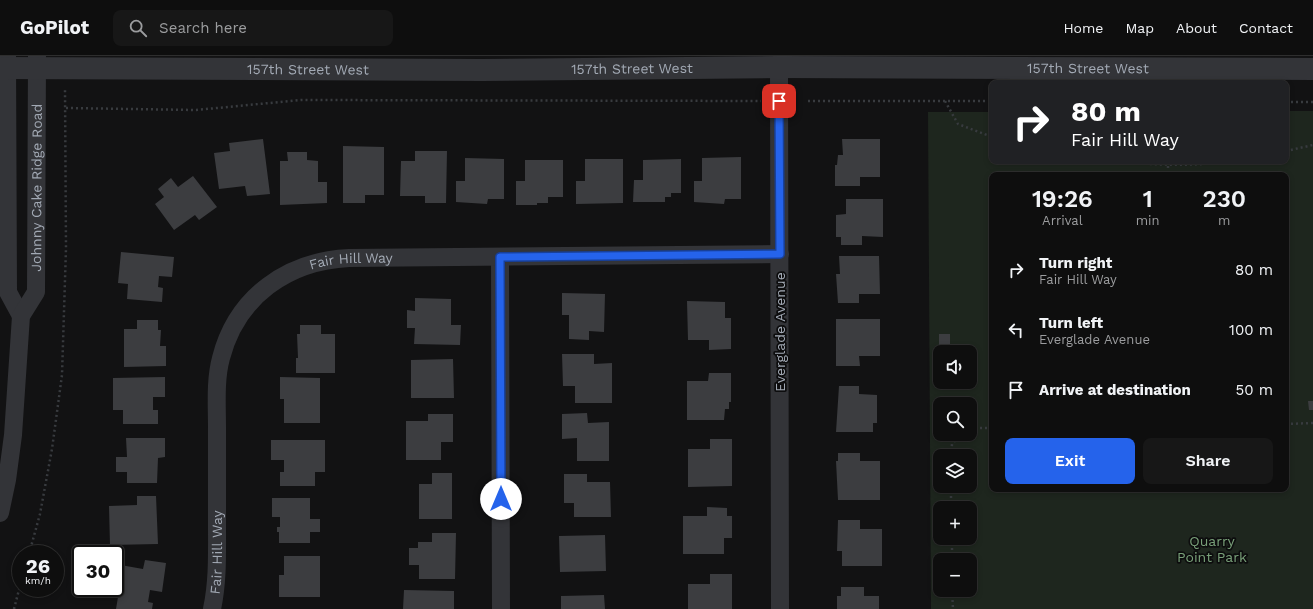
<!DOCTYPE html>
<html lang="en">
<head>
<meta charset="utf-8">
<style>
	:root { --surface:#0e0e0e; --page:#171717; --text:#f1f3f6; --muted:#9b9c9e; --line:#2e2e2e; --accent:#2563eb }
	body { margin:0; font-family:"Work Sans",sans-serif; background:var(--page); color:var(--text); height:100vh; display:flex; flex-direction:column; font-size:15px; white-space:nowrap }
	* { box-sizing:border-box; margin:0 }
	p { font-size:13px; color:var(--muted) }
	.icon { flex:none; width:22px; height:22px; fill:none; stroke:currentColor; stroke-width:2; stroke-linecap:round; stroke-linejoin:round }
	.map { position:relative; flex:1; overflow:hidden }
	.drawer { position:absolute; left:989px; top:116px; width:300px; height:320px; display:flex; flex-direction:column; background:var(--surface); border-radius:8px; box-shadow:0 2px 6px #0003,0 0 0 1px var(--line) }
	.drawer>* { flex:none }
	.guide { position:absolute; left:989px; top:24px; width:300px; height:84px; border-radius:8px; box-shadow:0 2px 6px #0003,0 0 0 1px var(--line); background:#202124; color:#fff; overflow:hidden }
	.controls { position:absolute; left:933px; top:289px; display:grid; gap:8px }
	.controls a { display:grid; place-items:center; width:44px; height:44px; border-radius:8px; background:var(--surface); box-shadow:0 2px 6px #0003,0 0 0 1px var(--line); font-size:20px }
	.speed { position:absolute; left:12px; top:489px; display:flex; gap:8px; font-size:20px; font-weight:700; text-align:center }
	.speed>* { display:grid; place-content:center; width:52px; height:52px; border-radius:50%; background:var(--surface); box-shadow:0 2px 6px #0003,0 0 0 1px var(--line); line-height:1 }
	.speed small { font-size:10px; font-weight:400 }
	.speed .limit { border:2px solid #111; border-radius:6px; background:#fff; color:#111 }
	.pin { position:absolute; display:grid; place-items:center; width:34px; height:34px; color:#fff; margin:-17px; border-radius:8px; box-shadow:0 2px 6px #0006 }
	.me { position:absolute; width:44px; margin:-22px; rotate:0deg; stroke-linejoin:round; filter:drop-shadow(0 0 3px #0008) }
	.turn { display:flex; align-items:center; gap:14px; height:84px; padding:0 16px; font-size:18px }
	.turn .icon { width:52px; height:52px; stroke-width:2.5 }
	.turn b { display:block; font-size:28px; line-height:34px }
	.eta { display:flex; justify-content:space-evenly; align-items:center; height:68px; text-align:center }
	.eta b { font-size:24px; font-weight:600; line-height:28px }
	.action { display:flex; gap:8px; margin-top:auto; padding:8px 16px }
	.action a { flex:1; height:46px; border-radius:8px; background:var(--accent); color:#fff; font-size:16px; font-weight:600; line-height:46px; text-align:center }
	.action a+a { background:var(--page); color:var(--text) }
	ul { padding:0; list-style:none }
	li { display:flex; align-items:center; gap:12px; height:60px; padding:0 16px }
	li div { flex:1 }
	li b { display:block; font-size:15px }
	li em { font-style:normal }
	header { display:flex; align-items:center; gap:24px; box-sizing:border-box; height:56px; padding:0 20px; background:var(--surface); border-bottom:1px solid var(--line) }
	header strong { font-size:19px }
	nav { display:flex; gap:22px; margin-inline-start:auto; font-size:14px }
	.search { width:280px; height:36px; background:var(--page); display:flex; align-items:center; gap:10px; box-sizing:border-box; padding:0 14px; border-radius:8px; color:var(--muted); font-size:15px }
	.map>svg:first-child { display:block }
	.green { fill:#1e261e; fill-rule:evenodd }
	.building { fill:#3c3d40 }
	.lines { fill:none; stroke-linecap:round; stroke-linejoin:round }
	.path { stroke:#383b3f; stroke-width:2.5; stroke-dasharray:2 3; stroke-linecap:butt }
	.minor { stroke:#333438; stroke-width:18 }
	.tertiary { stroke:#333438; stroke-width:22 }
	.route-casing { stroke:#184099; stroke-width:10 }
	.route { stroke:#2563eb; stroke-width:7 }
	.labels { text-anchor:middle; stroke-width:3.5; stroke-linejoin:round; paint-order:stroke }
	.street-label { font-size:14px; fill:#a2a9b4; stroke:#0d0d0e }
	.park-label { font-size:14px; fill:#79a079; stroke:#0d0d0e }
</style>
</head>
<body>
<header>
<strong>GoPilot</strong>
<div class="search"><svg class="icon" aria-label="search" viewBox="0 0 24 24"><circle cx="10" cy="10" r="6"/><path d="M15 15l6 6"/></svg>Search here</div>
<nav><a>Home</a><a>Map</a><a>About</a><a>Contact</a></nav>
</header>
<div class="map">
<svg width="1313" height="553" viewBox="0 0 1313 553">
	<rect width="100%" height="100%" fill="#121213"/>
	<path class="green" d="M 1286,55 L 1313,55 L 1313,553 L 931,553 L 928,56 L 992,56 L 992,105 L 1286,105 ZM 992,119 L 1286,119 L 1286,433 L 992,433 ZM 940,296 L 970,296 L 970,326 L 940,326 ZM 940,348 L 970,348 L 970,378 L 940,378 ZM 940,400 L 970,400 L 970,430 L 940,430 ZM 940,452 L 970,452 L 970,482 L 940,482 ZM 940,504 L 970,504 L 970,534 L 940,534 Z"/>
	<path class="building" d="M 263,83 L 270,138 L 247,140 L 245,130 L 219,133 L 214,97 L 230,95 L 229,87 Z
		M 842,83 L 880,83 L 880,121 L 860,121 L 860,130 L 835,130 L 835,109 L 837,109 L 838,99 L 843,99 Z
		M 343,90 L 384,91 L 384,139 L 365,139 L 365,147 L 343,147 Z
		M 415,95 L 447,95 L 446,147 L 425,147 L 425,140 L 400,140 L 401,105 L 415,105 Z
		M 287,96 L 307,96 L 307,104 L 318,105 L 318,126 L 327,126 L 327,147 L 280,149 L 280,105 L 288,105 Z
		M 741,101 L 741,143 L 725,143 L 724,148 L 694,146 L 694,125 L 702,125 L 702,102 Z
		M 465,102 L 504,103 L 504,143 L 488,143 L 487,148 L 456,146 L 456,125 L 465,125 Z
		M 585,103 L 623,103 L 623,147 L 576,148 L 576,125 L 585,125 Z
		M 681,103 L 681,137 L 671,137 L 671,141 L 665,141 L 665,146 L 633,146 L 634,124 L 643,124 L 643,104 Z
		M 525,104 L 563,104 L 563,141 L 548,141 L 548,147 L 537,147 L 537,149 L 516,149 L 516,125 L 525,125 Z
		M 193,120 L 217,151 L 199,164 L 195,159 L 174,174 L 155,148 L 164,141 L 158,133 L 171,122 L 178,131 Z
		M 846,143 L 883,143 L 883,181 L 862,180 L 862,189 L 841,189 L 841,181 L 836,181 L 836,159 L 846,158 Z
		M 121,196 L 174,201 L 172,221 L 159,220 L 158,231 L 163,232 L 162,246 L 127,243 L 128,228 L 118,227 Z
		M 839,200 L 879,200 L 880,238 L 859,238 L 859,247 L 838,247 L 836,218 L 840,218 Z
		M 562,237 L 605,238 L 604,276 L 589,275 L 589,284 L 569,283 L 569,259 L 562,259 Z
		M 415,242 L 451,243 L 451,269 L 461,269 L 460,289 L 414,288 L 415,272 L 407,272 L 407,254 L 415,255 Z
		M 687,245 L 725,246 L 725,262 L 731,262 L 731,293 L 709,294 L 709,284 L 688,284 Z
		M 836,263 L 880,263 L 880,300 L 859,300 L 860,310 L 836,310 Z
		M 137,264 L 158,264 L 158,274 L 161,274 L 160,290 L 166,290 L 166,310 L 124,311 L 124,273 L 137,273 Z
		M 300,269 L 321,269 L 321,278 L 335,278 L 335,317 L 296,317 L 296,302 L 298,302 L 297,278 L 300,278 Z
		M 939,278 L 950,278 L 950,296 L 939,296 Z
		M 562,298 L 594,298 L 594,308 L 612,307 L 612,347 L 575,347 L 575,330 L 563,330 Z
		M 453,303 L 454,342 L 411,342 L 411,304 Z
		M 709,317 L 731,317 L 731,346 L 729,346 L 729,353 L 725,353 L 724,364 L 687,364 L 687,325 L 708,325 Z
		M 165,321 L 165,341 L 153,341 L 153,354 L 158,354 L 158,368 L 123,368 L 123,354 L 113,354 L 113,322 Z
		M 280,321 L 320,322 L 320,367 L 284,367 L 284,343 L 280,343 Z
		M 839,330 L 859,330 L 859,338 L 877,339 L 877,367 L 873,367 L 873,376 L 836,376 Z
		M 1308,345 L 1313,345 L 1313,354 L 1309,354 Z
		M 587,357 L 588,367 L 609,366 L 609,405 L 577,405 L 577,382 L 562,383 L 562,358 Z
		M 428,358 L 453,358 L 453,386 L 441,386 L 441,404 L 406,404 L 406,365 L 428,365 Z
		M 126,382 L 165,382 L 165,401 L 158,402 L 157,427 L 127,427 L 127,416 L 116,416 L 116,401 L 127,401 Z
		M 710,383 L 732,383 L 732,430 L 688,431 L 688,393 L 710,393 Z
		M 271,384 L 325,384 L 325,416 L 315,416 L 315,430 L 280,430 L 280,416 L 284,416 L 284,404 L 271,404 Z
		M 838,397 L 860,397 L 860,405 L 880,405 L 880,444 L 838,444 L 836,405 L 838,405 Z
		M 432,417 L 452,417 L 452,463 L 419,463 L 419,428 L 432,428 Z
		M 564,418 L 587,418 L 587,426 L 610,426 L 611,461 L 574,461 L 574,447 L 564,447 Z
		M 137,440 L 156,440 L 158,488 L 110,489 L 109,450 L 137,449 Z
		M 272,442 L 310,442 L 310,463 L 320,463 L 320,476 L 310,476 L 310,487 L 279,487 L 279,476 L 277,476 L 277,471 L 280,471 L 280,461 L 272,461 Z
		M 707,451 L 727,452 L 727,460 L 732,460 L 732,482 L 724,482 L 724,498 L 683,498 L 683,460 L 707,460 Z
		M 838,464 L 860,464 L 860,473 L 882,473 L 882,510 L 842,510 L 842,495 L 837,495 Z
		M 432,477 L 456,477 L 455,523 L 419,523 L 419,509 L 409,509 L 409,492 L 418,492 L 418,486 L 432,486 Z
		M 605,479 L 606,515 L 560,516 L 559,480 Z
		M 284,500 L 320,500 L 320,541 L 279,541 L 279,519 L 284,519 Z
		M 145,504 L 166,507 L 162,536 L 150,534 L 148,546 L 153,547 L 152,553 L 116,553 L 118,541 L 108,540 L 109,532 L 115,532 L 115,508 L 143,513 Z
		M 710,518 L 732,518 L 732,553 L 688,553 L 688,528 L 710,528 Z
		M 841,531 L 864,531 L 864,540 L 879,540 L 879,553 L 837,553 L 837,540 L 841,540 Z
		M 404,534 L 454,535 L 454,553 L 403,553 Z
		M 604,539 L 605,553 L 561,553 L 561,540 Z"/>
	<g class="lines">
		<path class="path" d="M 808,45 L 992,45
			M 945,45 L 958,68 L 992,81
			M 1286,46 L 1313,46
			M 66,52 L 196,54 L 301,44 L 761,45
			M 1286,95 L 1313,89
			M 1115,105 C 1152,109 1193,111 1230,105
			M 1168,105 L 1168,119
			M 1286,368 L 1313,367
			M 970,372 L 992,372
			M 951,400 L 952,388 L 961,378
			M 951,430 L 951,452
			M 952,482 L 952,504
			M 29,498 L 40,458 L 52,393 L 62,319 L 66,192 L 65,32
			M 952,534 L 953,553
			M 14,553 L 21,526"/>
		<g class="minor">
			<path d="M 7,0 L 8,236 L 21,260"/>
			<path d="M 500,201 L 501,553"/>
			<path id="s1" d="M 0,457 L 7,424 L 13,379 L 21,260 L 36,236 L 37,0"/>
			<path id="s2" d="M 212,553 C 218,525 217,497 217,468 C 217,436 217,404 217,372 C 217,349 215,324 221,302 C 237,240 288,205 349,202 L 780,198"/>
			<path d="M 780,553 L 779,11 L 783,0"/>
		</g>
		<path class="tertiary" id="s3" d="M 0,12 L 482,14 L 779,11 L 1313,13"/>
	</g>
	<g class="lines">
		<defs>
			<path id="route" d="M 501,443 L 500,201 L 780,198 L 779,45"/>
		</defs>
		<use href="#route" class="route-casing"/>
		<use href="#route" class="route"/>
	</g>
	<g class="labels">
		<g class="street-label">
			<text dy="5" stroke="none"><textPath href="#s3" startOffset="632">157th Street West</textPath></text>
			<text dy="5" stroke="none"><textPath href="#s3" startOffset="1088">157th Street West</textPath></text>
			<text dy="5" stroke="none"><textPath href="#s3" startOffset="308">157th Street West</textPath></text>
			<text dy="5" stroke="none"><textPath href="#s1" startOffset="331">Johnny Cake Ridge Road</textPath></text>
			<text dy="5" stroke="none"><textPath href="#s2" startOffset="428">Fair Hill Way</textPath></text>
			<text transform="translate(780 276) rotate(-90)" y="5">Everglade Avenue</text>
			<text dy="5" stroke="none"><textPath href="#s2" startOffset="57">Fair Hill Way</textPath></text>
		</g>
		<g class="park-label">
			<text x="1212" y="490">Quarry<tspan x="1212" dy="16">Point Park</tspan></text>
		</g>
	</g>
</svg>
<div class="controls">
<a><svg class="icon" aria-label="sound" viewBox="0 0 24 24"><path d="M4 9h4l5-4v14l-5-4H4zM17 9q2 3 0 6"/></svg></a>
<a><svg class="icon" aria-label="search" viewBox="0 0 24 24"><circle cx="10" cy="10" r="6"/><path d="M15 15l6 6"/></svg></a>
<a><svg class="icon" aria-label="layers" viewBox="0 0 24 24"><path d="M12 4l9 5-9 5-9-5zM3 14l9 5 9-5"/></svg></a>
<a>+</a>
<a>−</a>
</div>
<div class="speed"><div>26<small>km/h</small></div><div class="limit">30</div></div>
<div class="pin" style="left:779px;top:45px;background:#d93025"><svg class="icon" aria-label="arrive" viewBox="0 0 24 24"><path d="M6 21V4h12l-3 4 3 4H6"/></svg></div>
<svg class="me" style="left:501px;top:443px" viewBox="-20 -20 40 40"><circle r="19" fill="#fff"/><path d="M0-13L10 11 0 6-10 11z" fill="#2563eb"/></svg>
<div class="guide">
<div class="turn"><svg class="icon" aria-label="right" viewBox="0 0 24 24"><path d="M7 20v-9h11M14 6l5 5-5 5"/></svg><div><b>80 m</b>Fair Hill Way</div></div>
</div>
<section class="drawer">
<div class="eta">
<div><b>19:26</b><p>Arrival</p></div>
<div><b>1</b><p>min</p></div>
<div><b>230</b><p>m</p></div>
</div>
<ul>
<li><svg class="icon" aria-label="right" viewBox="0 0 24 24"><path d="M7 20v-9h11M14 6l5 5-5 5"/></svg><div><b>Turn right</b><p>Fair Hill Way</p></div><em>80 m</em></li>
<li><svg class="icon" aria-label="left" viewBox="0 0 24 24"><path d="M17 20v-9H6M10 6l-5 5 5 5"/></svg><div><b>Turn left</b><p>Everglade Avenue</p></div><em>100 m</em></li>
<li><svg class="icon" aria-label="arrive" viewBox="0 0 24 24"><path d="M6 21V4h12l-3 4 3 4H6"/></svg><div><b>Arrive at destination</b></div><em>50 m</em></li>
</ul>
<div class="action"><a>Exit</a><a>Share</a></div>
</section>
</div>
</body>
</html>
